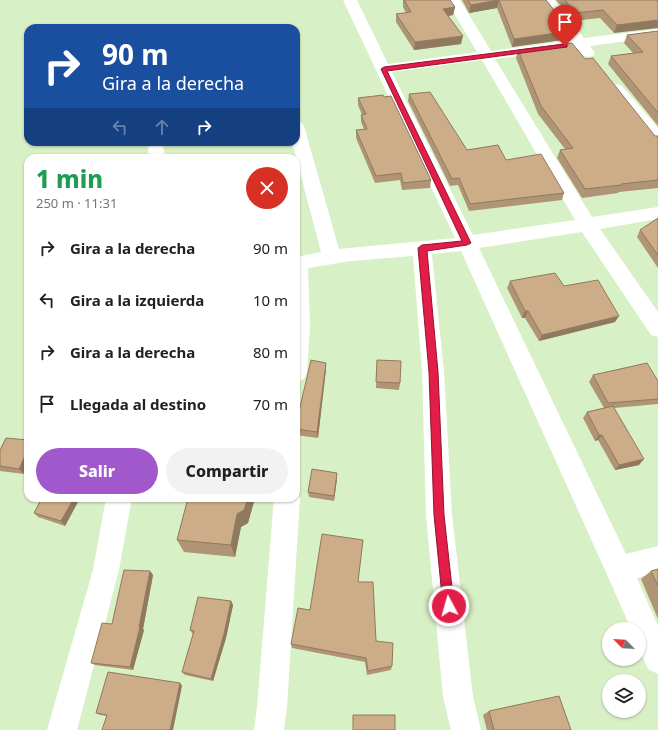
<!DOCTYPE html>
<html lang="es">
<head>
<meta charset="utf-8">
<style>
	:root { --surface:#fff; --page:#f2f2f2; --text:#202124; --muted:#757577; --accent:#a158cc }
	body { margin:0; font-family:"Noto Sans",sans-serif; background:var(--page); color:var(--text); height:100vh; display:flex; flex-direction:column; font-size:15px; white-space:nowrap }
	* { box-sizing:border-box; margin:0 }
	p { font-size:13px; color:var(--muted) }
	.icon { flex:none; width:22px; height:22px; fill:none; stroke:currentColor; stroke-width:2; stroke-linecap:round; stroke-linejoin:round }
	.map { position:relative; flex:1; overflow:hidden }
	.panel { position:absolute; left:24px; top:154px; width:276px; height:348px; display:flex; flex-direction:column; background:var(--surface); border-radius:12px; box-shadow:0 1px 3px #0004 }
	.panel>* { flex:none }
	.top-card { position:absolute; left:24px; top:24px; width:276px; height:122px; border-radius:12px; box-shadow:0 1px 3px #0004; background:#1a4fa0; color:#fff; overflow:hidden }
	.needle { width:26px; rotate:294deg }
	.buttons { position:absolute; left:602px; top:622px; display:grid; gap:8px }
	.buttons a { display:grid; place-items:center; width:44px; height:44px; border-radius:50%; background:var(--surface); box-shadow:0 1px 3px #0004; font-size:20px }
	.pin { position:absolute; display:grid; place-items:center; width:34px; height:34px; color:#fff; margin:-41px -17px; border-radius:50% 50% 50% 0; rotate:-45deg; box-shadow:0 0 4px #0007 }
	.pin .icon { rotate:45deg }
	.me { position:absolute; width:44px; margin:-22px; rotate:354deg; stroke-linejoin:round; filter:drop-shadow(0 0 3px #0008) }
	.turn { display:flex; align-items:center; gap:14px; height:84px; padding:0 12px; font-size:18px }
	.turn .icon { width:52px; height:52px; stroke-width:2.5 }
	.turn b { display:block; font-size:28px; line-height:34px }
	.lanes { display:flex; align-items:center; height:38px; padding:0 12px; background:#0003; justify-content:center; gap:20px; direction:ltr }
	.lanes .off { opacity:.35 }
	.round { display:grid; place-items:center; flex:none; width:42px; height:42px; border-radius:21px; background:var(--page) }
	.head { display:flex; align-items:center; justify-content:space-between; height:68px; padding:0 12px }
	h1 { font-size:24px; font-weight:800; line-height:30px; color:#1e9e55 }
	.action { display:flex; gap:8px; margin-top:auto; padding:8px 12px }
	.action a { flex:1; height:46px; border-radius:24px; background:var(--accent); color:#fff; font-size:16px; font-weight:800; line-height:46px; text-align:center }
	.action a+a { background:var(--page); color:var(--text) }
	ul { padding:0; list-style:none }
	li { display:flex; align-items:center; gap:12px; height:52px; padding:0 12px }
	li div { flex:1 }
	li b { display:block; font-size:15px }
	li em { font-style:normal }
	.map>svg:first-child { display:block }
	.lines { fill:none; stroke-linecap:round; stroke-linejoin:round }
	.minor { fill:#fff; fill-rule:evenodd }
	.wall { fill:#af9575 }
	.shaded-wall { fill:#8f795f }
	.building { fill:#ccad88; stroke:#8f795f }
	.route { fill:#e11d48; stroke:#92132f }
</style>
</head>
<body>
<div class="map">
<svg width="658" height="730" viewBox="0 0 658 730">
	<rect width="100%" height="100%" fill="#d8f0c5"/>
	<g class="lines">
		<path class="minor" d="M 343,0 L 357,0 L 388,64 L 477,52 L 446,0 L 460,0 L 491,51 L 571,40 L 540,0 L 554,0 L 584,38 L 658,29 L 658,37 L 590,46 L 595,53 L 593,56 C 584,58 582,55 577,48 L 495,59 L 592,217 L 658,207 L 658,219 L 600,229 L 658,312 L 658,337 L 651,335 L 582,232 L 479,248 L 626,554 L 658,546 L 658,572 L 637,578 L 658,626 L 658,674 L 648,669 L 639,649 L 639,629 L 631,629 L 609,579 L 461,251 L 432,254 L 444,372 L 452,515 L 473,697 L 481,730 L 451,730 L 443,697 L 426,515 L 422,372 L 413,256 L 351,261 L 308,268 L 310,327 L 307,373 L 304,379 L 296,382 L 296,257 L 321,252 L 292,142 L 296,142 L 296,121 L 302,123 L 304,126 L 339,249 L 455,238 ZM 482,60 L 575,220 L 473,235 L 392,72 Z
			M 617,84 L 622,86 L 658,128 L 658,144 L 652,143 L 609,89 L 612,86 Z
			M 156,144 L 162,145 L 164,149 L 165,158 L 149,158 L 148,149 L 150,145 Z
			M 296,490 L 300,498 L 287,707 L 284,730 L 254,730 L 257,707 L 274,498 L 296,498 Z
			M 106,498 L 132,498 L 119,570 L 77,730 L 47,730 L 93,570 Z"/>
	</g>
	<path class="wall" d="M 403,0 L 450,0 L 455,7 L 453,15 L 448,16 L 461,44 L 414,50 L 396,22 L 396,14 L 406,13 L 403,7 Z
		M 462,0 L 546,0 L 558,15 L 556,21 L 564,32 L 562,40 L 512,47 L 497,8 L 469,13 Z
		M 556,0 L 658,0 L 614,33 L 600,18 L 573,21 Z
		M 658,31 L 658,126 L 608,64 L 611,56 L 633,53 L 624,43 L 627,35 Z
		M 518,50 L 585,59 L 655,136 L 658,136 L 658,188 L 619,192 L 618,193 L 582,198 L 557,158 L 560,150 L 565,149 L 538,114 L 516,58 Z
		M 409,94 L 467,150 L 506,160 L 564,193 L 562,200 L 469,211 L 458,185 L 450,186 L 408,101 Z
		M 358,98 L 431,180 L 430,188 L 402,190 L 400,180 L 375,183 L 356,138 L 356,130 L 364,129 L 361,122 L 361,115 L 362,115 L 358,105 Z
		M 658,218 L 658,268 L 637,237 L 640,230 Z
		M 510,281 L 564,286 L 615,322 L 539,341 L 525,318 L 522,318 L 507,288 Z
		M 377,360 L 400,383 L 399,390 L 376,388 Z
		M 326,363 L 326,369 L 318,438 L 296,435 L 296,424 Z
		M 593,375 L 658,381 L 658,404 L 614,408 L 639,465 L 615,470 L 598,440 L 595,441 L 583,418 L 587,412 L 604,408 L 589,382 Z
		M 6,438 L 24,474 L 0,471 L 0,450 Z
		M 337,478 L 334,501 L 309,497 L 308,492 Z
		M 42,498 L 80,498 L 65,526 L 38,517 L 34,513 Z
		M 188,498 L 255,498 L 248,523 L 241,527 L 235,557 L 184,552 L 177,540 Z
		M 658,569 L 658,619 L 641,579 L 651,571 Z
		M 150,571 L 153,575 L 143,629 L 144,630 L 133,670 L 95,665 L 91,663 L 112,624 Z
		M 358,582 L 376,641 L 392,666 L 391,670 L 367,675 L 365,662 L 292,648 L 291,644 L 310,610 Z
		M 231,601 L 233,605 L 226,638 L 213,681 L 185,675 L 182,672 L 193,634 L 190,630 Z
		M 180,683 L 182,686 L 107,716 L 100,715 L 96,713 Z
		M 489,711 L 571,730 L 487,730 L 483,715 Z"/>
	<path class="shaded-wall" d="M 499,0 L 497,8 L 469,13 L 471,5 Z
		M 455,7 L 453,15 L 442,17 L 443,9 Z
		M 658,20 L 658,28 L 614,33 L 617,25 Z
		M 564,32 L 562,40 L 512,47 L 514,39 Z
		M 463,36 L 461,44 L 414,50 L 415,42 Z
		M 525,311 L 528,311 L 525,318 L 522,318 Z
		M 619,316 L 615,322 L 539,341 L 542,335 Z
		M 326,363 L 326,369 L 318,438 L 317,432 Z
		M 599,435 L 602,435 L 598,440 L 595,441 Z
		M 28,449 L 28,465 L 24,474 L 19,469 Z
		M 644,459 L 639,465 L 615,470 L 619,465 Z
		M 337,473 L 337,478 L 334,501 L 334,496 Z
		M 74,498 L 80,498 L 65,526 L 61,521 Z
		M 248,498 L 255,498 L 248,523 L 241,527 L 235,557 L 231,545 L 237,514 Z
		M 150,571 L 153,575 L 143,629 L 144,630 L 133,670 L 130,667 L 139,627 Z
		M 231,601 L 233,605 L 226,638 L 213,681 L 211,679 Z
		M 180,683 L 182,686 L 173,730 L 170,730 Z"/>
	<path class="building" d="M 404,0 L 450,0 L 455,7 L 443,9 L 463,36 L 415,42 L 396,14 L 411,12 Z
		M 468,0 L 546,0 L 558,15 L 552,15 L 564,32 L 514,39 L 499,0 L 471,5 Z
		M 565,0 L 658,0 L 658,20 L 617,25 L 603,10 L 575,13 Z
		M 658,31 L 658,113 L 611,56 L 643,52 L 627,35 Z
		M 572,43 L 585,59 L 593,58 L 655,136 L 658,136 L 658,180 L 621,184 L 622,185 L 585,189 L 560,150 L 573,148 L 541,106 L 518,50 Z
		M 430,92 L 467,150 L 498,145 L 506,160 L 541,154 L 564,193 L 470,204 L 459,178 L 452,179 L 409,94 Z
		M 383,95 L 384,97 L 391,96 L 431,180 L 403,183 L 401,173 L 376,176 L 356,130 L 367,129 L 361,115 L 366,114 L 358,98 Z
		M 658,218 L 658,255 L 640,230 Z
		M 555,273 L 564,286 L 598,280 L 619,316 L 542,335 L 528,311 L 525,311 L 510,281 Z
		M 311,360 L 326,363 L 317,432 L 296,429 L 296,424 Z
		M 377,360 L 401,361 L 400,383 L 376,382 Z
		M 647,363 L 658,381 L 658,399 L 608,403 L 593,375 Z
		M 613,406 L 644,459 L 619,465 L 602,435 L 599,435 L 587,412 Z
		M 6,438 L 28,440 L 28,449 L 19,469 L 0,466 L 0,450 Z
		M 312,469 L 337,473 L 334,496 L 308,492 Z
		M 42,498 L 74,498 L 61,521 L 34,513 Z
		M 188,498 L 248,498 L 244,510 L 237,514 L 231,545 L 177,540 Z
		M 322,534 L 363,540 L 358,582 L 373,582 L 376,641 L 393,643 L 392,666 L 368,671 L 366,658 L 291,644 L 298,608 L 310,610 Z
		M 658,569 L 658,586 L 651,571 Z
		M 124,570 L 150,571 L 139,627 L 140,627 L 130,667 L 91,663 L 102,623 L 112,624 Z
		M 198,597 L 231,601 L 224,634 L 211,679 L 182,672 L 194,631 L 190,630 Z
		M 108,672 L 180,683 L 170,730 L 102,730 L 107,715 L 96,713 Z
		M 559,696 L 571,730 L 494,730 L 489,711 Z
		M 353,715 L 395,715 L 395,730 L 353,730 Z"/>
	<path class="route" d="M 565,44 L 567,44 L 567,47 L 387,71 L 471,243 L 467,245 L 427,251 L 438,372 L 444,515 L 454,606 L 453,610 L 449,612 L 445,610 L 443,606 L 434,515 L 429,372 L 418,248 L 422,245 L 462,241 L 381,69 L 384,67 Z"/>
</svg>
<div class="buttons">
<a><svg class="needle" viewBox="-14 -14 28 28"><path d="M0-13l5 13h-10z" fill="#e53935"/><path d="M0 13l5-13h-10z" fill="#757577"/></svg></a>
<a><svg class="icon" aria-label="layers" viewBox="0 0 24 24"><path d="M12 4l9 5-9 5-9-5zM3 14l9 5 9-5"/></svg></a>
</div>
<div class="pin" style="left:565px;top:46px;background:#d93025"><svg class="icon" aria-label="arrive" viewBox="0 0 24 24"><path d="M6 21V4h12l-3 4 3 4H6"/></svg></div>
<svg class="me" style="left:449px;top:606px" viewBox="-20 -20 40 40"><circle r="17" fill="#e11d48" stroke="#fff" stroke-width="3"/><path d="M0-11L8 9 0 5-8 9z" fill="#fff"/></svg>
<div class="top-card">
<div class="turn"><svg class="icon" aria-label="right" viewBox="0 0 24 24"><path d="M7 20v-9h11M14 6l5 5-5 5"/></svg><div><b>90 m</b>Gira a la derecha</div></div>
<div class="lanes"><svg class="icon off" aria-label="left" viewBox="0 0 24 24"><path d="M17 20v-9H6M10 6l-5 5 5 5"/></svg><svg class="icon off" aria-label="ahead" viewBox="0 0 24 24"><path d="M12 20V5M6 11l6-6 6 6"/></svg><svg class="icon" aria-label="right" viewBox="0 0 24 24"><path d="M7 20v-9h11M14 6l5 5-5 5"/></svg></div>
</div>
<section class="panel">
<div class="head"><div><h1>1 min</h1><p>250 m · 11:31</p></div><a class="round" style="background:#d93025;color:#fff"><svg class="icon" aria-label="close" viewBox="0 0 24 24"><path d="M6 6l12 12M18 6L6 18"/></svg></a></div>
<ul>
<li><svg class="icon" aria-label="right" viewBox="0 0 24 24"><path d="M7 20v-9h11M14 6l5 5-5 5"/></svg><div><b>Gira a la derecha</b></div><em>90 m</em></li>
<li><svg class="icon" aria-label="left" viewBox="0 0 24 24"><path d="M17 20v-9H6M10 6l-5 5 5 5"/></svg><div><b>Gira a la izquierda</b></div><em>10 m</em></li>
<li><svg class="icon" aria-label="right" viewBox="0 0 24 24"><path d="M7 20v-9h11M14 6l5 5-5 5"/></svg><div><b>Gira a la derecha</b></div><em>80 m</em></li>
<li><svg class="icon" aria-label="arrive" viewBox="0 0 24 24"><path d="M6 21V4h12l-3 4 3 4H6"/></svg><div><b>Llegada al destino</b></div><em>70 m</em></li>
</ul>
<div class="action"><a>Salir</a><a>Compartir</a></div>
</section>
</div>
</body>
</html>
